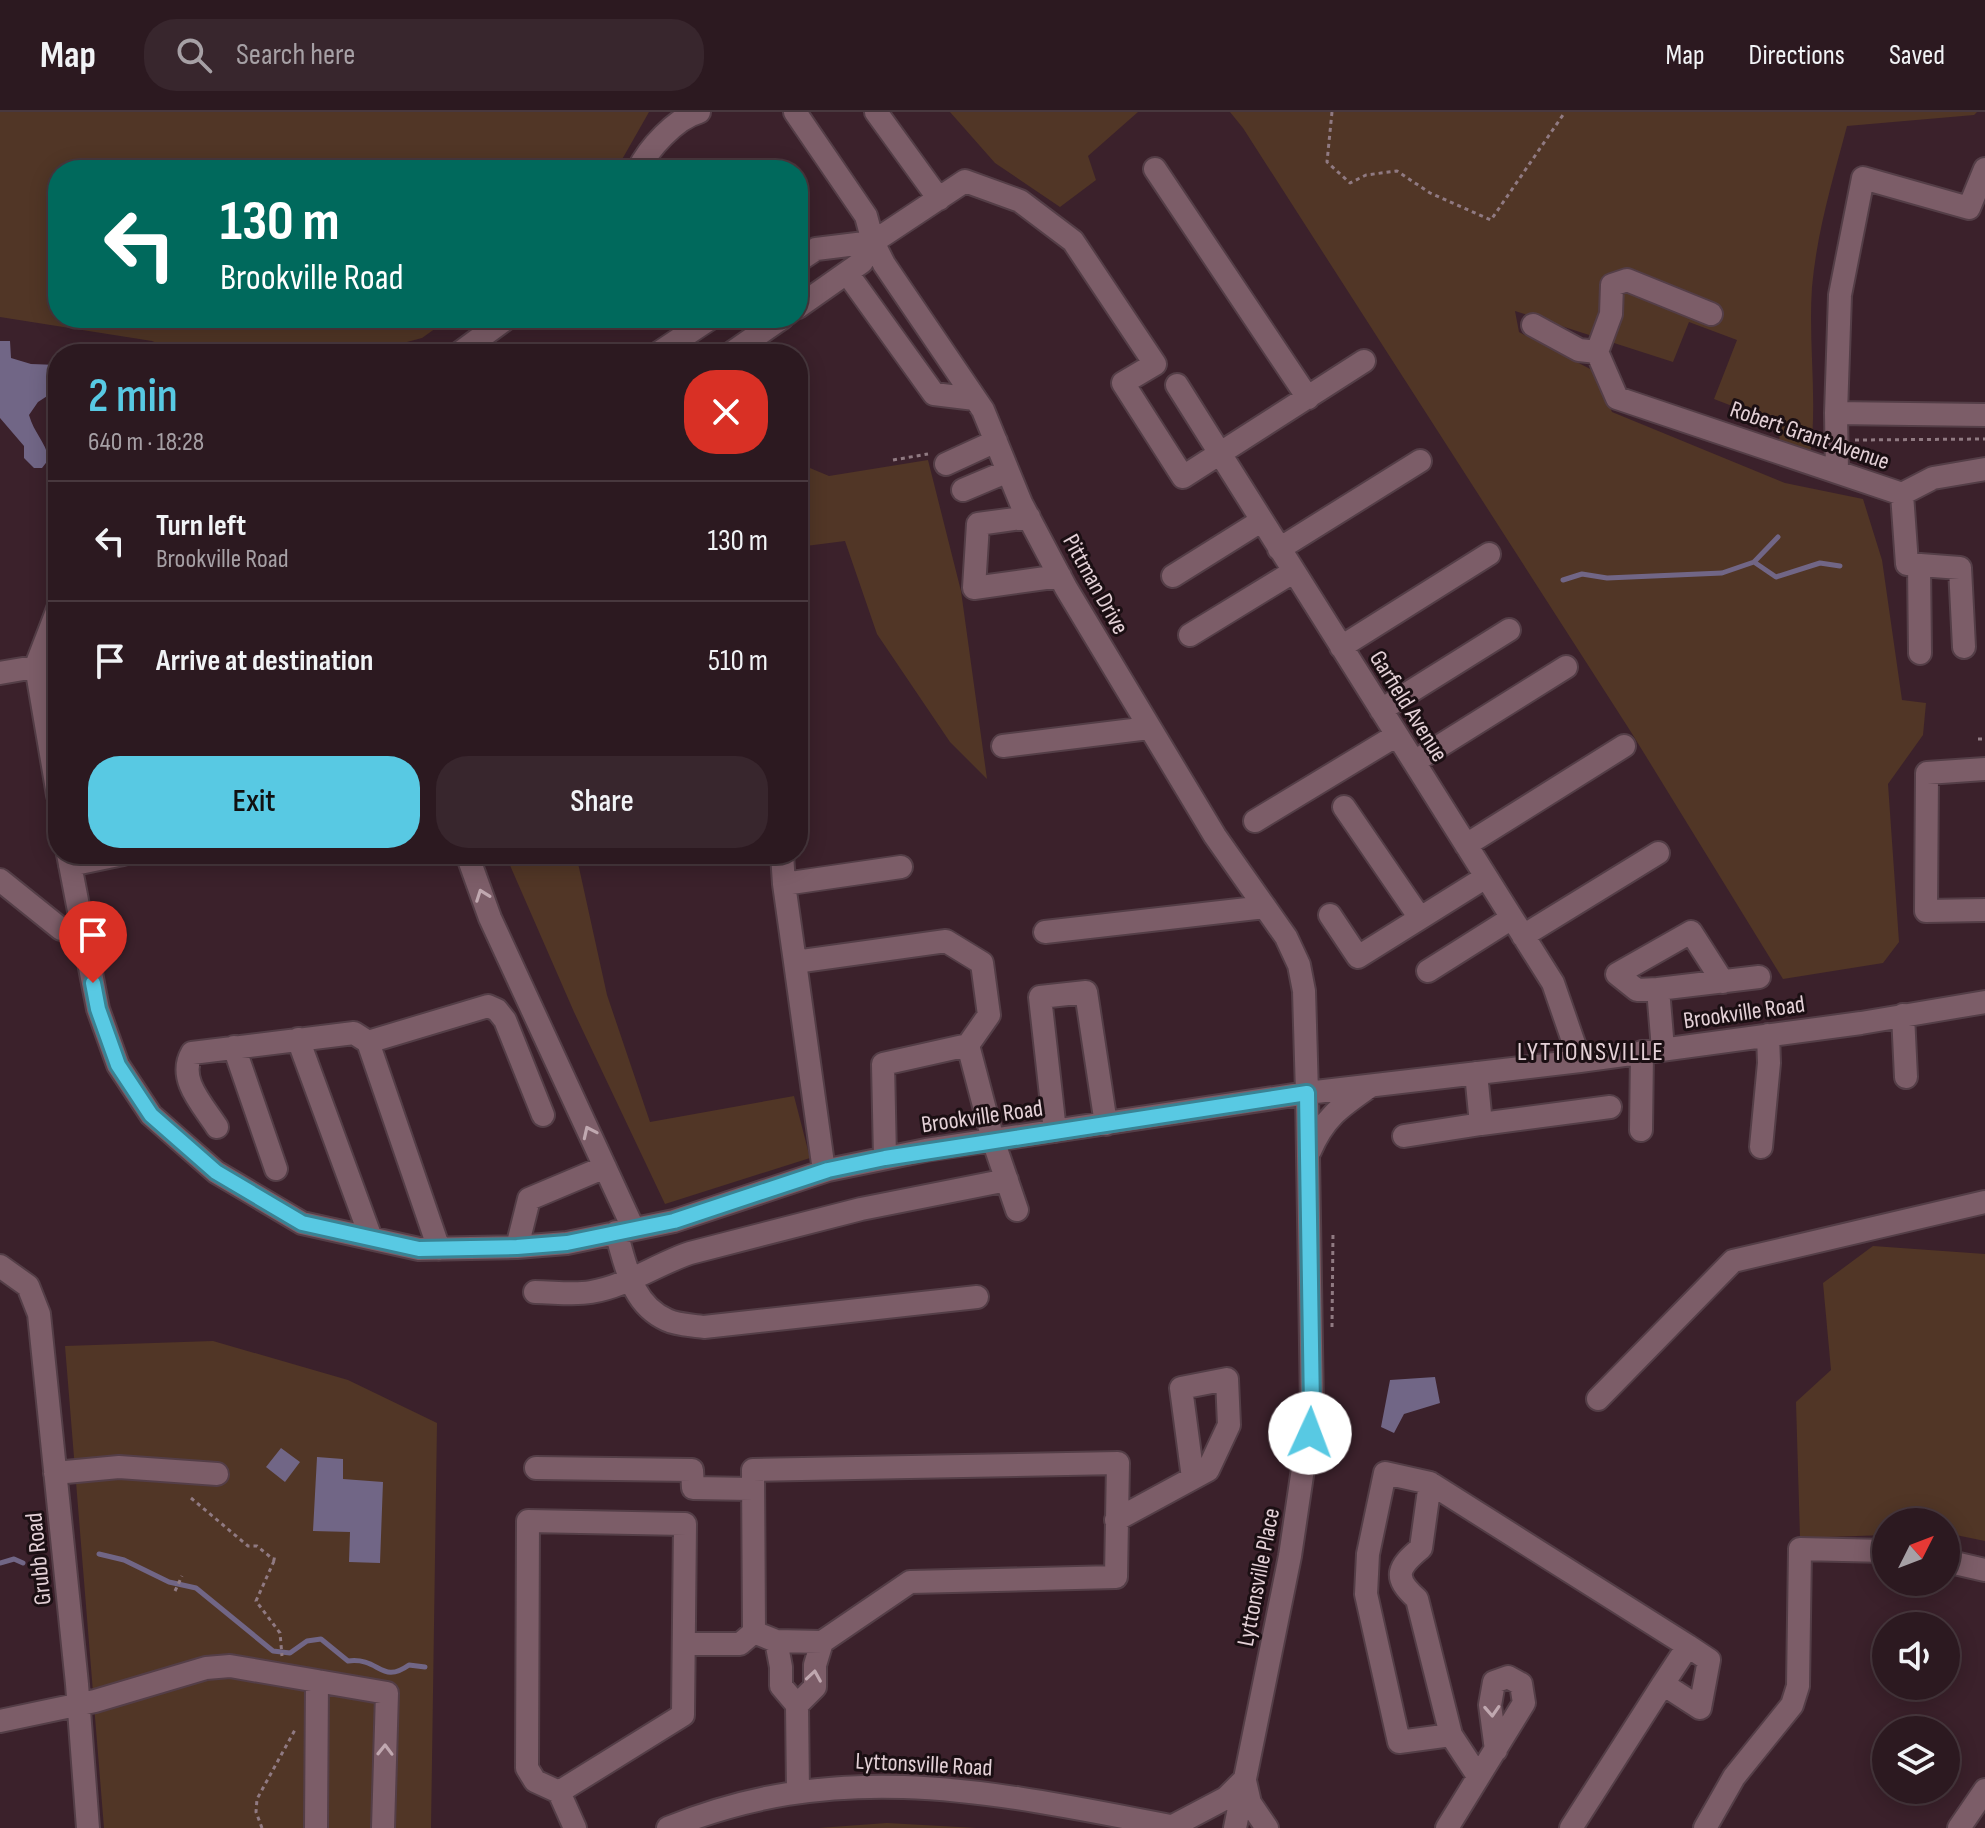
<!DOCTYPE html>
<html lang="en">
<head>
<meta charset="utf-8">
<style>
	:root { --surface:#2c1920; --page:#38262d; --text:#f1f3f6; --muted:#a6a0a5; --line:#48383e; --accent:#58c9e3 }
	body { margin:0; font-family:"Sofia Sans Condensed",sans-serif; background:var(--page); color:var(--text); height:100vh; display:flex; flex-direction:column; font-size:30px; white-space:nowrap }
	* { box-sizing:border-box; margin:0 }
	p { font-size:26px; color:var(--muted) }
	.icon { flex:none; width:44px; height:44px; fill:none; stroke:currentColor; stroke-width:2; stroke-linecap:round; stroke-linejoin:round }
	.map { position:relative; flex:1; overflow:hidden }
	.sheet { position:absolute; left:48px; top:232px; width:760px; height:520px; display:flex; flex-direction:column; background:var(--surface); border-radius:32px; box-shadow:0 4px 20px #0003,0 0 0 2px var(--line) }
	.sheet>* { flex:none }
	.banner { position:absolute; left:48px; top:48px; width:760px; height:168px; border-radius:32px; box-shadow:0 4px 20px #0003,0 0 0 2px var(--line); background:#00695c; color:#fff; overflow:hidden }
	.needle { width:52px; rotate:48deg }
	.buttons { position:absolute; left:1872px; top:1396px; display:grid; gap:16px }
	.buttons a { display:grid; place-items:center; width:88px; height:88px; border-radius:50%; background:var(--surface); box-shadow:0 4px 20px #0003,0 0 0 2px var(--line); font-size:40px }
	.pin { position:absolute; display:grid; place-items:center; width:68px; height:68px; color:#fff; margin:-82px -34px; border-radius:50% 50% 50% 0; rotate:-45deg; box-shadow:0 0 8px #0007 }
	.pin .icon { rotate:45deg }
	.me { position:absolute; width:88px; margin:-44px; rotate:2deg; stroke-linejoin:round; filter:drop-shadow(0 0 6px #0008) }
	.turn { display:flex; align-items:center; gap:28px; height:168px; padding:0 40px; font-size:36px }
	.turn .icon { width:104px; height:104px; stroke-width:2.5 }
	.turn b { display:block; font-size:56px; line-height:68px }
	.round { display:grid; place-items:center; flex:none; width:84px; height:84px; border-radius:32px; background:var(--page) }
	.headline { display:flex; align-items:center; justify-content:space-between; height:136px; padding:0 40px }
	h1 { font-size:48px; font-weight:600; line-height:60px; color:var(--accent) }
	.action { display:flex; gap:16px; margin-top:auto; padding:16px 40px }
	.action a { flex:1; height:92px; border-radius:32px; background:var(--accent); color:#111; font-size:32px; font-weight:600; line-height:92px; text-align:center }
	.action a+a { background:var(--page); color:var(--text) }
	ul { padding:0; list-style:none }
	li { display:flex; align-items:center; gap:24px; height:120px; padding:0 40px; border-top:2px solid var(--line) }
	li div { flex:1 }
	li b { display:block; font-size:30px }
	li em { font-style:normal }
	header { display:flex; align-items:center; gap:48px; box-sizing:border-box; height:112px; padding:0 40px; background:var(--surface); border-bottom:2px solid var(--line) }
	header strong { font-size:38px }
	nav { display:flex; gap:44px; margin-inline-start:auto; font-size:28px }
	.search { width:560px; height:72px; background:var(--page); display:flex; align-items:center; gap:20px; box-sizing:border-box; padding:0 28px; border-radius:32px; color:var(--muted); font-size:30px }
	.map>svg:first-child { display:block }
	.green { fill:#513626 }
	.water { fill:#716686 }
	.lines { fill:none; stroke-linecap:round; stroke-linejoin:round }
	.stream { stroke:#716686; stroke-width:5 }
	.minor-casing { stroke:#543e47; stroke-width:26 }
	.path { stroke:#907a82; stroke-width:3; stroke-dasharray:4 4; stroke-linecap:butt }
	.minor { stroke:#7c5d68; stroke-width:22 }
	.oneway { stroke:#c0a8b0 }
	.route-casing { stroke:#398394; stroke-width:20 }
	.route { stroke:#58c9e3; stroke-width:14 }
	.labels { text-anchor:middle; stroke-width:6; stroke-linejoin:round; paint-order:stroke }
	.street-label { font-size:24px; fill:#e4d1d7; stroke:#1b0f13 }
	.neighbourhood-label { font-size:26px; letter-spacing:2px; fill:#e4d1d7; stroke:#1b0f13 }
</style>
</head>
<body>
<header>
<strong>Map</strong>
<div class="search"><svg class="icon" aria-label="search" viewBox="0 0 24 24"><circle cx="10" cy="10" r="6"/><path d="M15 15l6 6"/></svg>Search here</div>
<nav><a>Map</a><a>Directions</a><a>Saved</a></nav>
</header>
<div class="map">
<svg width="1985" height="1716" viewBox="0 0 1985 1716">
	<rect width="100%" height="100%" fill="#3b212b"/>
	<path class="green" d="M 0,0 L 649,0 L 616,58 L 58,58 L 58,206 L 450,206 L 422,226 L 388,235 L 378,242 L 181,242 L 152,229 L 0,205 Z
		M 950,0 L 1138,0 L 1088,44 L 1096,68 L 1060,95 L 995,51 Z
		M 1230,0 L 1977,0 L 1974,3 L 1847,14 C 1833,67 1817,119 1812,175 C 1808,231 1818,289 1810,345 L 1778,337 L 1781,313 L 1714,287 L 1737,228 L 1689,210 L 1673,250 L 1515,199 L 1519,220 L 1594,259 L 1612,300 L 1785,371 L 1863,387 L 1882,448 L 1902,588 L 1926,591 L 1923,623 L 1888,672 L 1899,830 L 1883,851 L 1783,867 L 1631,620 L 1243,16 Z
		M 928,348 L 961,479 L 987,667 L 950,630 L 877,522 L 845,429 L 798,435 L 798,351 L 829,364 Z
		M 505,742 L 576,742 L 607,883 L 650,1010 L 794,984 L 810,1046 L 665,1092 L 574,900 Z
		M 1873,1134 L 1985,1142 L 1985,1429 L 1946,1421 L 1946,1410 L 1886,1410 L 1886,1423 L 1800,1426 L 1796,1290 L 1831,1258 L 1823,1171 Z
		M 213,1229 L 348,1268 L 437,1311 L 431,1716 L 104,1716 L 65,1234 Z
		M 887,1711 L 977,1716 L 818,1716 Z"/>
	<path class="water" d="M 0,229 L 10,229 L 11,246 L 31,252 L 58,253 L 58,277 L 38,290 L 29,303 C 34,321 45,329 49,347 L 42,356 L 34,356 L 24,346 L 24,334 L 0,306 Z
		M 1435,1265 L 1440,1291 L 1404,1302 L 1394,1321 L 1381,1315 L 1390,1268 Z
		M 281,1336 L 300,1350 L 285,1370 L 266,1355 Z
		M 317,1345 L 343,1347 L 343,1367 L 383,1370 L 380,1451 L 349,1450 L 350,1420 L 313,1419 Z"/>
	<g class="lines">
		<path class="stream" d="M 1754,450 L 1776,465 L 1820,451 L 1840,454
			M 1563,468 L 1582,462 L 1607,466 L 1722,461 L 1754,450 L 1778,425
			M 99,1442 L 124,1448 L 169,1470 L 196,1476 L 273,1539 L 290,1541 L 307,1529 L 321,1527 L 348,1549 C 380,1545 381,1573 409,1553 L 425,1555
			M 0,1451 L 14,1447 L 23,1451"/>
		<defs>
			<path id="minor" d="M 795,0 L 866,104 L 873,130 L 884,152 L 983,298 L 1021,391 L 1066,476 L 1215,724 L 1286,825 L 1299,853 L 1304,879 L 1307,981 L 1312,1296 L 1290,1444 L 1235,1716
				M 876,0 L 939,87
				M 1155,57 L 1308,286
				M 1985,57 L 1969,96 L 1863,66 L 1840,183 L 1836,301 L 1985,303
				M 638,58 C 648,37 676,6 699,0
				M 798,149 L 816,137 L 873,130 L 965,69 L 1020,89 L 1073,129 L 1155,252 L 1123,271 L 1183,365 L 1364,249
				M 847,161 L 934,282 L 975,287
				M 798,195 L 862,150 L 873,130
				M 1711,202 L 1627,168 L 1612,173 L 1611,202 L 1597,240 L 1617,286 L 1902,382 L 1933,366 L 1985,357
				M 1533,213 L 1579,238 L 1597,240
				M 458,242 L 507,206
				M 657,242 L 711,206
				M 730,242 L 782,206
				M 1177,273 L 1553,871 L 1580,949
				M 1836,301 L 1837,360
				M 946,352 L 996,329
				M 963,378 L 1008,359
				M 1902,382 L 1907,452 L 1960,456 L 1964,535
				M 1029,405 L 978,412 L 974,476 L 1060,464
				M 1279,437 L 1420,349
				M 1919,453 L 1920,541
				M 1173,464 L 1261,409
				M 58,497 L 36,554 L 58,683
				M 1190,523 L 1293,460
				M 1341,535 L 1489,442
				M 0,561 L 58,551
				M 1381,598 L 1509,518
				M 1003,634 L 1149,616
				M 1414,650 L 1566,555
				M 1985,657 L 1927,661 L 1926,799 L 1985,798
				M 1344,695 L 1420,806
				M 1255,709 L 1397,623
				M 1466,733 L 1624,634
				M 68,742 L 98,897 L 118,953 L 151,1003 L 216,1060 L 302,1111 L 419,1137 L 517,1135 L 567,1131 L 674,1109 L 828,1058 L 926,1038 L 1307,981 L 1580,949 L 1861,911 L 1985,890
				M 467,742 L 490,806 L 633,1116
				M 782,742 L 784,772
				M 70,753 L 123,742
				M 0,768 L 61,817 L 82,818
				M 1330,803 L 1358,845 L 1486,765
				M 1045,820 L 1265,795
				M 1523,824 L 1658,741
				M 795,850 L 784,772 L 901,755
				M 1428,859 L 1512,806
				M 1658,877 L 1637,878 L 1617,862 L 1691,820 L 1723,870
				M 1903,903 L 1906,965
				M 298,927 L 371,1126
				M 234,935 L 276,1057
				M 1663,937 L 1658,877 L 1759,865
				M 1476,961 L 1481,1012 L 1610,995
				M 217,1015 C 203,993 177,967 192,941 L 354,921 L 368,930
				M 1641,1018 L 1642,940
				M 1055,1019 L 1040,885 L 1086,880 L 1106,1012
				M 1404,1024 L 1481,1012
				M 1761,1035 L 1769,951 L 1768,923
				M 1310,1039 C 1324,1006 1340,995 1369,975
				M 885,1046 L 883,952 L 968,933 L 993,1028 L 1017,1098
				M 824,1059 L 795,850 L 946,829 L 982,851 L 989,903 L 968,933
				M 616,1120 C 626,1153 631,1192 667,1208 C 677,1213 692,1213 704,1215 L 977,1185
				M 517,1135 L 529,1087 L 605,1055
				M 439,1137 L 368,930 L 488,894 L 497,898 L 505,908 L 543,1003
				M 0,1154 L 28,1174 L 39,1202 L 77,1572 L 88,1716
				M 535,1180 C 553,1180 574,1183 591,1180 C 627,1174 657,1152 690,1141 L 861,1097 L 1007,1068
				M 1598,1287 L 1733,1149 L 1985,1090
				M 1118,1351 L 1116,1465 L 910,1470 L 822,1530 L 776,1529 L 754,1520 L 753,1358 Z
				M 536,1356 L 692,1358 L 693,1376 L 753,1377
				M 55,1361 L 119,1355 L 217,1362
				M 1430,1371 L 1688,1534 L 1709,1548 L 1700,1596 L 1663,1572 L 1688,1534
				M 1116,1408 L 1208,1358 L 1229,1313 L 1227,1267 L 1181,1276 L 1193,1366
				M 528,1409 L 685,1412 L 683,1603 L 559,1680 L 535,1669 L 527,1656 Z
				M 1946,1449 L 1985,1458
				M 776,1529 L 781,1555 L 781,1574 L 797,1593 L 798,1680
				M 685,1532 L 740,1532 L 754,1520
				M 797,1593 L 815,1575 L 815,1553 L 822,1530
				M 0,1609 L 95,1589 L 206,1556 L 230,1554 L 387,1581 L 383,1716
				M 1451,1623 L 1417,1487 C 1392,1465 1398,1455 1421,1436 L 1430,1371 L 1385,1361 L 1368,1442 L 1366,1482 L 1399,1630 L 1451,1623 L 1478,1664
				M 1245,1669 L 1250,1691 L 1267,1716
				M 559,1680 L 575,1716
				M 1173,1714 L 1226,1686 L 1244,1668
				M 316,1716 L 317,1569
				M 668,1716 C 846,1643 1000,1682 1181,1716
				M 1447,1716 L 1524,1591 L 1521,1572 L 1508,1565 L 1494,1570 L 1490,1593 L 1496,1638
				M 1571,1716 L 1663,1572
				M 1705,1716 L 1734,1665 L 1792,1593 L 1798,1574 L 1800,1437 L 1886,1439
				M 1959,1716 L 1985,1678"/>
		</defs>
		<use href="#minor" class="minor-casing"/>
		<path class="path" d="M 1332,0 L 1327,50 L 1350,71 L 1366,63 L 1397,59 L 1430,81 L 1491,108 L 1565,0
			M 1855,328 L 1985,327
			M 798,345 L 806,346
			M 893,348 L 928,342
			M 1978,627 L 1985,627
			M 1332,1215 L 1333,1120
			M 191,1386 L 248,1434 L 257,1434 L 274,1448 L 275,1442
			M 274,1449 L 256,1489 L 280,1521 L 282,1544
			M 175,1479 L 182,1464
			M 262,1716 L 256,1700 L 257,1687 L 296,1616"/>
		<use href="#minor" class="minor"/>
	</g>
	<defs><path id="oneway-chevron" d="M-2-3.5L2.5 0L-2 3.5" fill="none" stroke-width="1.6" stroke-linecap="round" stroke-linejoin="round" transform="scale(2)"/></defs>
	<g class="oneway">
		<use href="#oneway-chevron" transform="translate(482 783) rotate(-110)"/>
		<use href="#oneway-chevron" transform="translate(589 1020) rotate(-115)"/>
		<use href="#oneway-chevron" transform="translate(814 1564) rotate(-81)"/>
		<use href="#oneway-chevron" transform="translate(1492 1599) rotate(87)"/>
		<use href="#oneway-chevron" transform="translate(385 1638) rotate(-89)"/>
	</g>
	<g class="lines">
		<defs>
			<path id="route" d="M 93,871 L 98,897 L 118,953 L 151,1003 L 216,1060 L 302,1111 L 419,1137 L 517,1135 L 567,1131 L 674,1109 L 828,1058 L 885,1046 L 1307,981 L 1312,1296 L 1310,1321"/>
		</defs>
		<use href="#route" class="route-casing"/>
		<use href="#route" class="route"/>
	</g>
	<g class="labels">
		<g class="street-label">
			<text transform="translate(1810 323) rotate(19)" y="8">Robert Grant Avenue</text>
			<text transform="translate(1096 472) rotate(61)" y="8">Pittman Drive</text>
			<text transform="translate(1409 594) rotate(58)" y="8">Garfield Avenue</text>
			<text transform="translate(1744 900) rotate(-8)" y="8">Brookville Road</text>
			<text transform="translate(982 1004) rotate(-8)" y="8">Brookville Road</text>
			<text transform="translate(38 1447) rotate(-96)" y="8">Grubb Road</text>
			<text transform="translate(1258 1465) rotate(-79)" y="8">Lyttonsville Place</text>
			<text transform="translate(924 1652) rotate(3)" y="8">Lyttonsville Road</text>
		</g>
		<g class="neighbourhood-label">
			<text x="1591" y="948">LYTTONSVILLE</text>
		</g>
	</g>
</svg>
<div class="buttons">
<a><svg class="needle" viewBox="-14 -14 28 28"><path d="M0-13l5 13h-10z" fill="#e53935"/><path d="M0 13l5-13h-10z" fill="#a6a0a5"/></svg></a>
<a><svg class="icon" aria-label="sound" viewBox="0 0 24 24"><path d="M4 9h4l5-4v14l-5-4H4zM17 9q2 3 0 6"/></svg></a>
<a><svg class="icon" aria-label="layers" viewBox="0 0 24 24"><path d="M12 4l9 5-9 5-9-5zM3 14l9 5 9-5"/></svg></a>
</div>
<div class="pin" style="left:93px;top:871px;background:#d93025"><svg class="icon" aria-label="arrive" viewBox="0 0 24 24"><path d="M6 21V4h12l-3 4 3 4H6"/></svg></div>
<svg class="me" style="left:1310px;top:1321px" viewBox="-20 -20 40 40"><circle r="19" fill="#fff"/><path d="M0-13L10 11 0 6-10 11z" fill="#58c9e3"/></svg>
<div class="banner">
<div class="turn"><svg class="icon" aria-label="left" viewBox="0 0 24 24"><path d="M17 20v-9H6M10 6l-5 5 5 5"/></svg><div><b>130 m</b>Brookville Road</div></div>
</div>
<section class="sheet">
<div class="headline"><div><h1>2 min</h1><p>640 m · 18:28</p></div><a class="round" style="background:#d93025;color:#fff"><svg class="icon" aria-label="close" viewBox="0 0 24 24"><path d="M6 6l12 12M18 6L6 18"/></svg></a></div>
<ul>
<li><svg class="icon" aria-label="left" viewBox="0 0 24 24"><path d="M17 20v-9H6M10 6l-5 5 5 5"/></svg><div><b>Turn left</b><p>Brookville Road</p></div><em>130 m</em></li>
<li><svg class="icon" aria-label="arrive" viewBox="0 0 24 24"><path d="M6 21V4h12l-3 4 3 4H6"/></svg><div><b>Arrive at destination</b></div><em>510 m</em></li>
</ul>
<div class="action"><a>Exit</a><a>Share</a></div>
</section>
</div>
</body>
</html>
